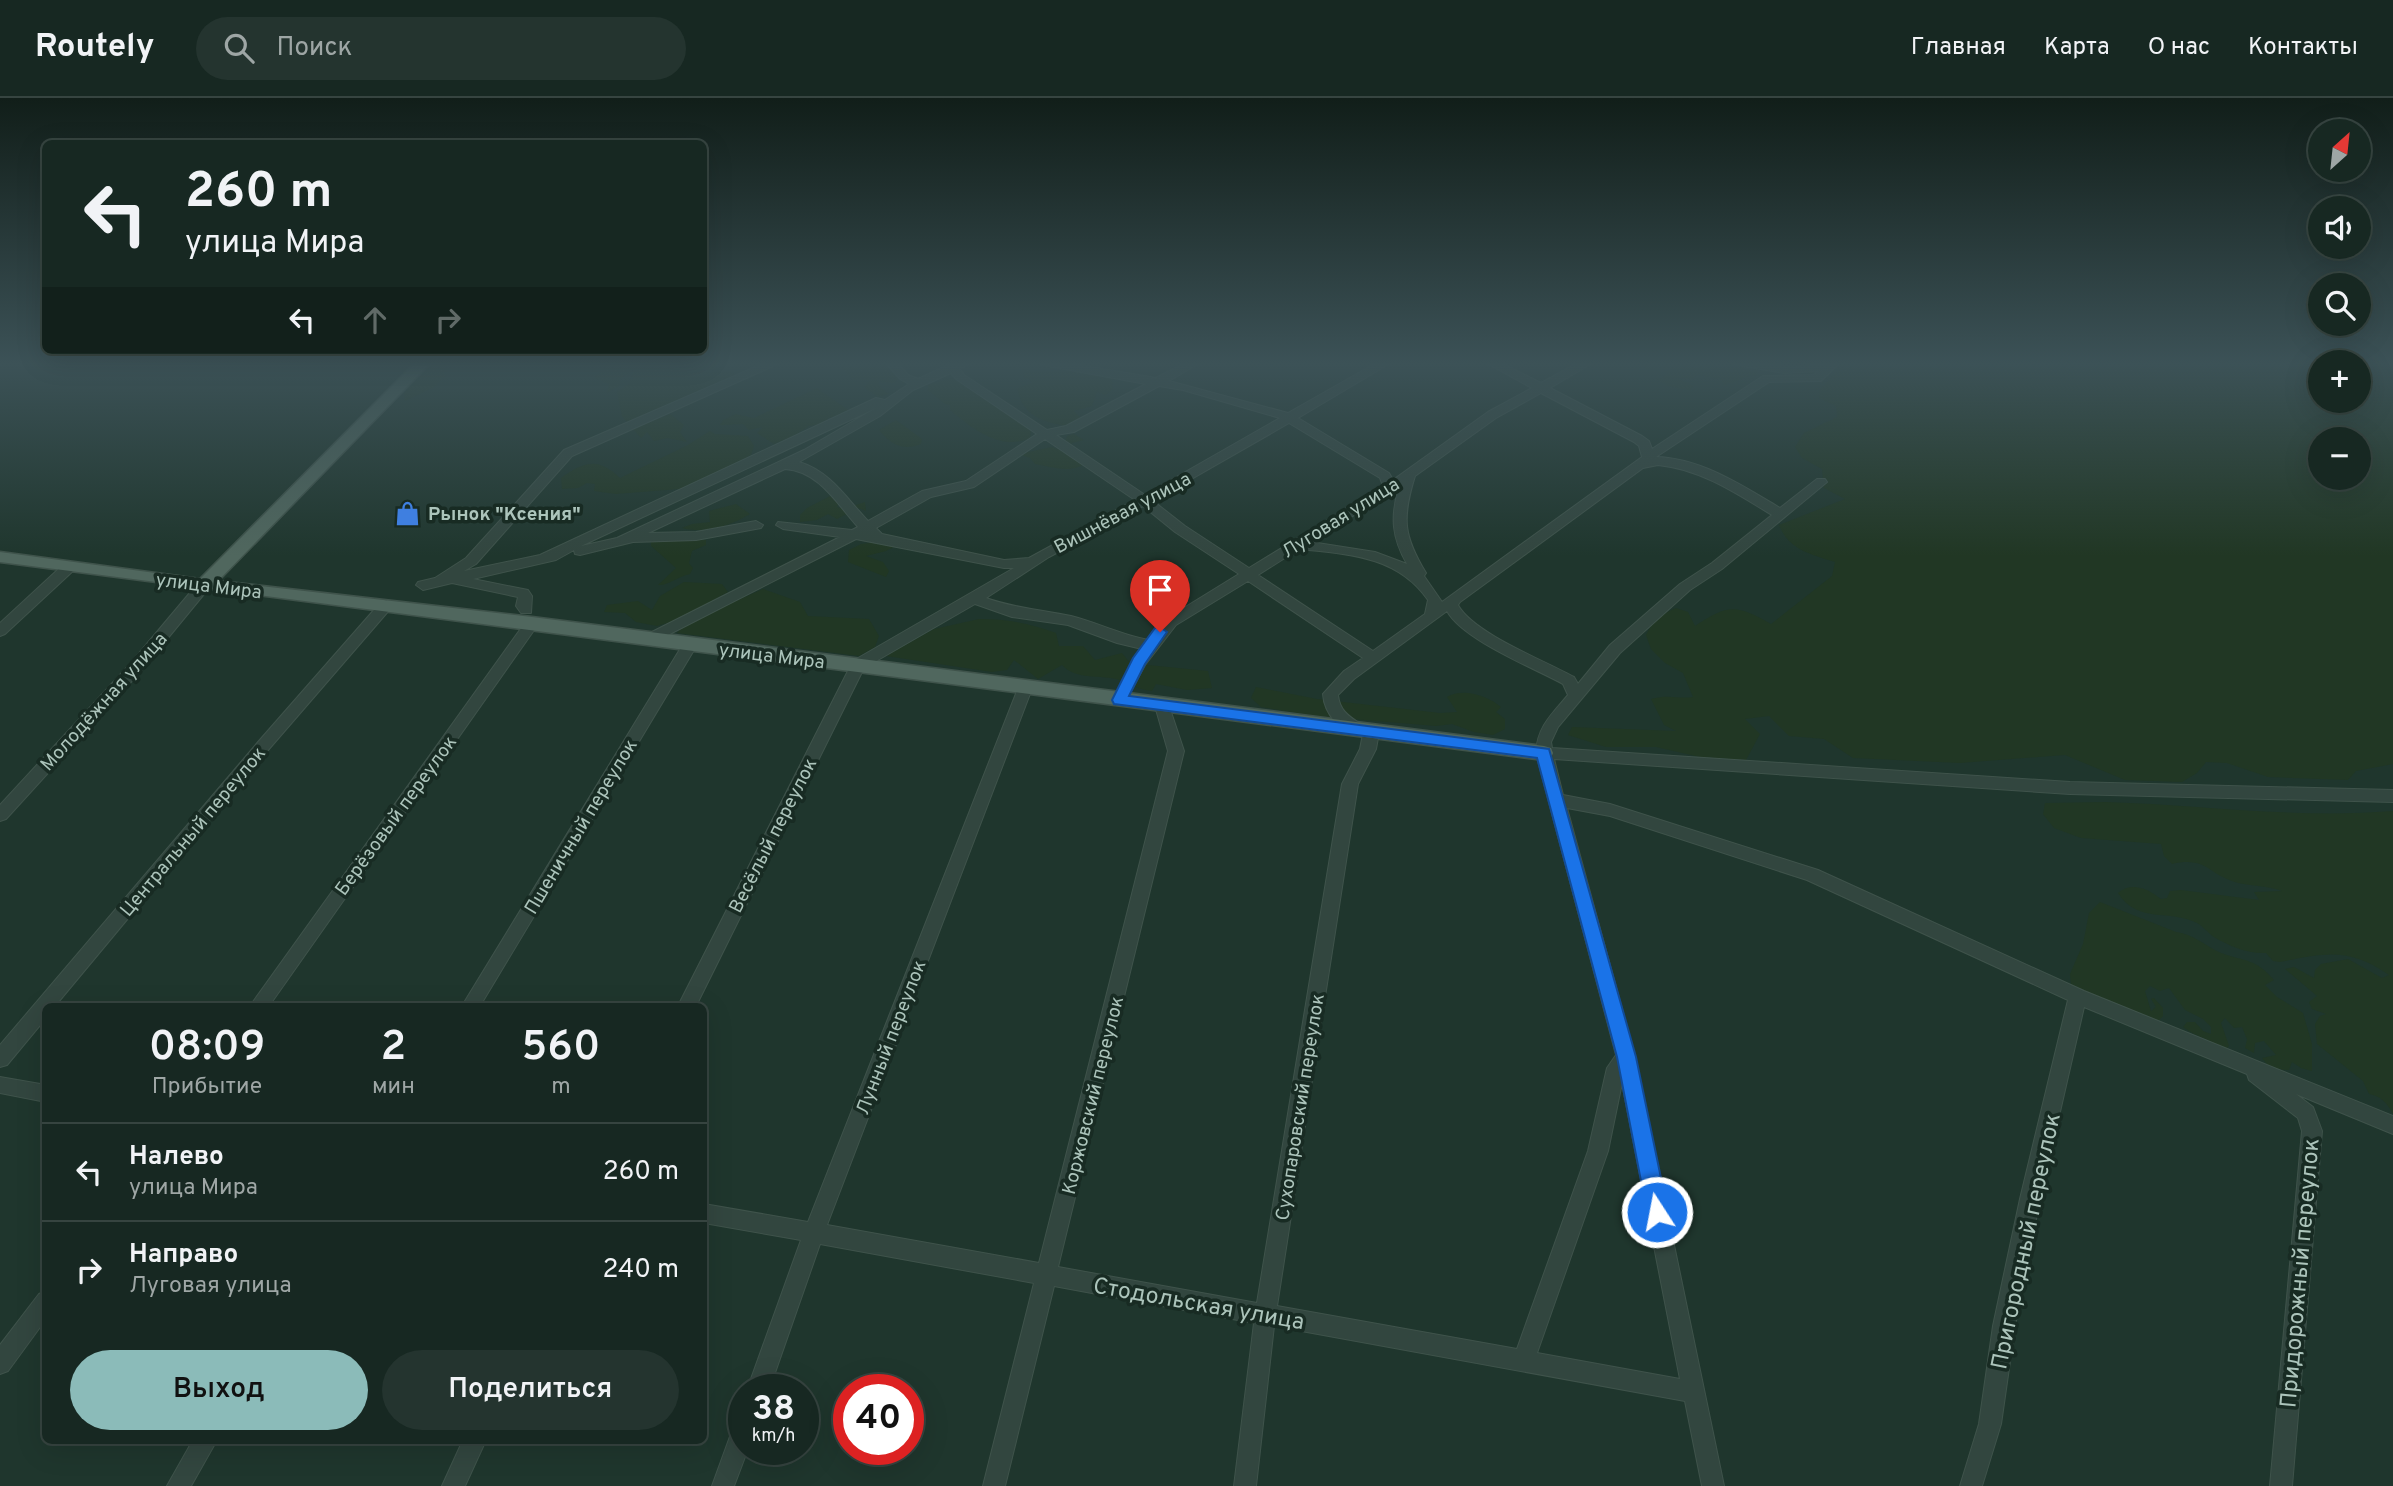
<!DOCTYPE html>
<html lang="ru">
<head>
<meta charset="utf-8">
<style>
	:root { --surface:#172822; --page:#24342f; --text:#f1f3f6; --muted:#9ea6a5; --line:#364440; --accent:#8bbbb9 }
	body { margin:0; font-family:Overpass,sans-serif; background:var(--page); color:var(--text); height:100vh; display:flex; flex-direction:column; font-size:26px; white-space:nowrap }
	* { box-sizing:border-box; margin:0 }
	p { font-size:23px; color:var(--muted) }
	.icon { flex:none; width:38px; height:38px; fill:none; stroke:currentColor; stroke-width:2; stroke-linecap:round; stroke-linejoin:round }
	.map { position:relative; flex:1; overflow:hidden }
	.details { position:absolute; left:42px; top:905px; width:665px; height:441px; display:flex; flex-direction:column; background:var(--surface); border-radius:10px; box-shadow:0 7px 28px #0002,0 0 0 2px var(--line) }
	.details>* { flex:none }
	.banner { position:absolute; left:42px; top:42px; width:665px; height:214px; border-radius:10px; box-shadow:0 7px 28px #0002,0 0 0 2px var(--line); background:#172822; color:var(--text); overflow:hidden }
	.needle { width:46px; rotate:27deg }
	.tools { position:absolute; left:2308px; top:21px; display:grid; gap:14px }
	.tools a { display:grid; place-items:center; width:63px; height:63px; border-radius:50%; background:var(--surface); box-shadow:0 7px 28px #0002,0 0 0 2px var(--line); font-size:35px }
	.speed { position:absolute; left:728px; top:1276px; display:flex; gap:14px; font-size:35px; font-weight:700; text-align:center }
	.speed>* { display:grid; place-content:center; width:91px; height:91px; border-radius:50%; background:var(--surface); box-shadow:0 7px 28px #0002,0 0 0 2px var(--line); line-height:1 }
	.speed small { font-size:18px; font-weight:400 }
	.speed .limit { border:10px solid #d22; background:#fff; color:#111 }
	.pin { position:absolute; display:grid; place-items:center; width:60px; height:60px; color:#fff; margin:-72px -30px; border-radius:50% 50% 50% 0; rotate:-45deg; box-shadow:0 0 7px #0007 }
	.pin .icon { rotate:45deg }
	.me { position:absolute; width:77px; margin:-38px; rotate:349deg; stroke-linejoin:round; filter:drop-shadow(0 0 5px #0008) }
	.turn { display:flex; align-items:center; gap:24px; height:147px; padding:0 28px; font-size:32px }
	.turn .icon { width:91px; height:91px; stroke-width:2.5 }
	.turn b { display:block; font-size:49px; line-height:60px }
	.lanes { display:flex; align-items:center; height:66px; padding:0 28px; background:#0003; justify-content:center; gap:35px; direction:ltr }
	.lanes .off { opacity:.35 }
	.eta { display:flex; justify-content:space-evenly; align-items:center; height:119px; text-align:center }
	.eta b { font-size:42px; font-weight:600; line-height:49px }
	.button { display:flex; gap:14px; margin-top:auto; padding:14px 28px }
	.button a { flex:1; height:80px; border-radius:42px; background:var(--accent); color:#111; font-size:28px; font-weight:600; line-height:80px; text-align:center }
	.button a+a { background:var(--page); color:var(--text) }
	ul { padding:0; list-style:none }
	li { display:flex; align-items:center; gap:21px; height:98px; padding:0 28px; border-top:2px solid var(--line) }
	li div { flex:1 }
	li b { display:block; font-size:26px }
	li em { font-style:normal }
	header { display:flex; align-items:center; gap:42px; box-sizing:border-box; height:98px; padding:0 35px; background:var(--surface); border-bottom:2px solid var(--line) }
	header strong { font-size:33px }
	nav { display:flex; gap:38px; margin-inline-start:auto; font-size:24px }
	.search { width:490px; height:63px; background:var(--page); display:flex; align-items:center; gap:18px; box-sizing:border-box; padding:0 24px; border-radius:38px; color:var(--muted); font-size:26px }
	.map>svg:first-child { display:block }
	.green { fill:#213724; fill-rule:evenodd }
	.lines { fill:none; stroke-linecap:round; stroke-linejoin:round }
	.minor-casing { stroke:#3f534b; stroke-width:2 }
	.major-casing { stroke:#3f534b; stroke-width:3 }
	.minor { fill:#32463f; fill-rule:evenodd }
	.major { fill:#50675e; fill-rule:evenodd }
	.route { fill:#1a73e8; stroke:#114b97; stroke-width:2 }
	.labels { text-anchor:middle; stroke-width:7; stroke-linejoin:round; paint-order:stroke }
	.street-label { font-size:19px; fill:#acc4bb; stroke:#182b23 }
	.poi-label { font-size:19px; font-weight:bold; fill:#acc4bb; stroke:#182b23; text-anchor:start }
	.near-street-label { font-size:23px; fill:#acc4bb; stroke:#182b23 }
</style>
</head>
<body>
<header>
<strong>Routely</strong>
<div class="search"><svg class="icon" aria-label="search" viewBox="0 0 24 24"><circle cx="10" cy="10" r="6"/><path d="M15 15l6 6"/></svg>Поиск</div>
<nav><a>Главная</a><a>Карта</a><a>О нас</a><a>Контакты</a></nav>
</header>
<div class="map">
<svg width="2393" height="1388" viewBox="0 0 2393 1388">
	<rect width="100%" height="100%" fill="#1f362d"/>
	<path class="green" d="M 435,264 L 442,264 L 445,278 L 434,289 L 405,303 L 404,295 Z
		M 609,264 L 661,264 L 689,273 L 697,270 L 711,275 L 715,269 L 735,276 L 736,280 L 627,324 L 622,318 L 617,294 L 629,286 L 634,271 L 621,280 L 619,288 L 607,295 L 609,286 L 595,280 Z
		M 837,264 L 886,264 L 898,275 L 897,283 L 892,285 L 879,283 L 879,288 L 889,296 L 878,299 L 864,289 L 871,282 L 853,282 Z
		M 1626,264 L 1686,264 L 1727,271 L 1738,269 L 1757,274 L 1756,277 C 1743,278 1736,285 1724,287 L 1720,281 L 1698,277 L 1691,281 L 1676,280 L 1694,288 L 1689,292 L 1667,288 L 1658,282 L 1670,274 L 1674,267 L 1661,265 L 1652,272 Z
		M 1844,264 L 2393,264 L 2393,666 L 2356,673 L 2348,682 L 2268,679 L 2227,665 L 2206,664 L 2197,675 L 2182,684 L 2125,682 L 2065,657 L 1960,665 L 1853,660 L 1824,641 L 1789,638 L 1769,618 L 1745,621 L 1760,636 L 1746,662 L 1700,659 L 1656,649 L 1606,649 L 1568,637 L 1572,629 L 1676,633 L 1664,627 L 1651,601 C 1669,596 1677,601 1693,599 L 1683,575 L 1665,565 L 1651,551 L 1646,537 C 1653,523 1662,516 1676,510 L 1688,514 L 1695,528 C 1728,506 1736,506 1771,526 L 1832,478 L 1835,464 C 1810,456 1789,452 1779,427 L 1845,401 L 1824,390 L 1822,371 L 1802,360 L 1795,349 L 1804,335 L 1837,319 L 1836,308 L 1819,300 L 1820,292 ZM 2320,264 L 2359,264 L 2359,303 L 2320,303 ZM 2320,341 L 2359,341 L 2359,380 L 2320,380 Z
		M 1103,265 L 1114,266 L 1110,273 L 1113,291 L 1106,297 L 1097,294 L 1092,308 L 1074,313 L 1081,320 L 1070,328 C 1047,326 1019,317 1018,290 L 1032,285 L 1029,280 L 1024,280 L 1022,271 L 1046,274 L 1099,271 Z
		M 951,280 L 965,286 L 1031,332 L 1030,340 C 1000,353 973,331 950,312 L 950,307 L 945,306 L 928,292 L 928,287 Z
		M 817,290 L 848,312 L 836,320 L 828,320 L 826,326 L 809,328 L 794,338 L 774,346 L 757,335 L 763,329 L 749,332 L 743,326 L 720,327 L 723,322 L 736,316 L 754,320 Z
		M 670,316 L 684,327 L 680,334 L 687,344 L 668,340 L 654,343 L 647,334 L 641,340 L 633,331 Z
		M 896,322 L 922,341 L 921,346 C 903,353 891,347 879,332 Z
		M 710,333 L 715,336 L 748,338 L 754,348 L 751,357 L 708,382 L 679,391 L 616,396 L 594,393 L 595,386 L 587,385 L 578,390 L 562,391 L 561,380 C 585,363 598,359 620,380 L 688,347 Z
		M 1074,336 L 1084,342 L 1072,345 L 1069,352 L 1086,365 C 1071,376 1052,369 1035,366 L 1030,360 L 1019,356 L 1052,349 L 1063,353 L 1067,338 Z
		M 836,395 L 840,401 L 837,409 L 844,411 L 865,404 L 866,413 L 858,410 L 837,421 L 828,416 L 817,422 L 800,424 L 800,417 L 807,410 Z
		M 736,406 L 750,416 C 730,428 705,436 682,430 L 692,426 L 710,424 L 709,413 Z
		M 651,441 L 706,442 L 706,447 L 692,453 L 689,465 L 693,470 L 690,476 C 679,478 668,488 658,487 L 676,470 L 651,448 Z
		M 879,444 L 901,445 L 886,453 L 866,458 L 883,464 L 889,473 L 886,479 L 848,464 L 849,452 L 861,446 Z
		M 684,484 L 722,486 L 728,494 L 677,522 L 657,528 L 636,524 L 625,515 L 604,514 L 607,507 L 638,503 L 652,512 L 660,498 Z
		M 763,491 L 800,504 L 808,518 L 869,521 L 879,538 L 875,549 L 859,558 L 677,535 L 686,525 Z
		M 979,521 C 1006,521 1030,525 1056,535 L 1059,548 L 1083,548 L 1095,562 L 1122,555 L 1134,570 L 1148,567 L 1208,573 L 1212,590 L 1187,592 L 1156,586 L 1152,593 C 1137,591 1133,587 1120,582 C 1101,576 1077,583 1062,567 L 1038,581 L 1014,562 L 1007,572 L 992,574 L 886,558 L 934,531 Z
		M 1256,589 L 1317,601 L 1440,615 L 1457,614 L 1447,599 C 1463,589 1488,598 1501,609 L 1496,614 L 1505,621 L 1505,631 L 1493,637 L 1474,634 L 1452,626 L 1436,628 L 1316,618 L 1261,609 L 1251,600 Z
		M 2106,704 C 2201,707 2298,721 2393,713 L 2393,1016 C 2387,1005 2381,998 2369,996 L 2363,983 L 2317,946 L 2315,926 L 2320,918 L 2326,916 L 2312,911 L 2309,904 L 2317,898 L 2285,871 L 2294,869 L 2314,880 L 2315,872 L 2321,866 L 2348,861 L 2382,880 L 2389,877 C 2349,849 2325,855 2280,864 L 2273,863 L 2266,855 C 2248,856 2229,848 2214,839 C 2208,835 2204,829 2197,825 C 2170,811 2137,826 2118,795 C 2131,783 2149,791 2161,801 L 2167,800 L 2170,793 L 2181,792 L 2259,802 L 2254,794 L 2282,793 C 2268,788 2252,788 2238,785 C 2208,777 2207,758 2172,766 L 2164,758 L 2161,746 L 2081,740 L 2054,730 L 2043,716 L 2045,705 Z
		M 2100,804 L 2176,834 C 2194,836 2205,848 2221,855 C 2246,864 2255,860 2274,882 L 2265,887 L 2277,899 L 2303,915 L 2312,946 L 2312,973 L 2301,970 L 2292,964 L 2289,972 L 2271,971 L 2262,960 L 2276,957 L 2264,943 L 2255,945 L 2254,955 L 2245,950 L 2247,941 L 2242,929 L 2234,930 L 2225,920 L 2221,925 L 2229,948 L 2225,952 C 2212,942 2196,939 2183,929 L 2187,924 L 2195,924 L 2203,933 L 2211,936 L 2211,929 L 2203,921 L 2185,912 L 2169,890 L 2160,893 L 2150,888 L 2145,893 L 2151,913 L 2156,909 L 2151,901 L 2154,900 L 2163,910 L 2163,918 L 2158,923 L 2085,898 L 2071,887 L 2070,876 L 2083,846 L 2089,815 Z"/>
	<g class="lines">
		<defs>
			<path id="minor" d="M 767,264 L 782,264 L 572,358 L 476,466 L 464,473 L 540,457 L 876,300 L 885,302 L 909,286 L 900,281 L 885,264 L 897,264 L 908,277 L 918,281 L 948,267 L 972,264 L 960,271 L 964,277 L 1047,332 L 1066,328 L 1146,286 L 1043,267 L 1037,264 L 1061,264 L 1156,280 L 1187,264 L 1201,264 L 1169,283 L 1288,315 L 1378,264 L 1392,264 L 1298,320 L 1389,375 L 1393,382 L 1488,314 L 1532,290 L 1485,264 L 1499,264 L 1541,285 L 1580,264 L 1594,264 L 1550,290 L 1642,338 L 1649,343 L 1652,351 L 1763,278 L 1814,277 L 1818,273 L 1784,275 L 1737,267 L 1731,264 L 1797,269 L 1840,264 L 1821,283 L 1769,284 L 1656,359 C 1701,360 1743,388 1780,410 L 1817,381 L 1825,381 L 1827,384 L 1722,471 L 1690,492 L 1620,555 L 1558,629 L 1551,644 L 1552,650 L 2070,684 L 2393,692 L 2393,704 L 2070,696 L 1554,661 L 1563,697 L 1610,706 L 1818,772 L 2084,893 L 2393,1018 L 2393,1036 L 2296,996 L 2313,1009 L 2322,1033 L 2292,1388 L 2270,1388 L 2302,1033 L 2298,1020 L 2249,982 L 2247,976 L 2084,909 L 2040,1101 L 2015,1228 L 2001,1326 L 1982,1388 L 1960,1388 L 1979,1326 L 1993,1228 L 2020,1101 L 2068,902 L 1807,782 L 1610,718 L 1567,710 L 1635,959 L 1724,1388 L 1702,1388 L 1685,1303 L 1274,1228 L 1256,1388 L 1234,1388 L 1254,1225 L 1054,1188 L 1005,1388 L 983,1388 L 1034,1185 L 820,1146 L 769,1292 L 747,1292 L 801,1142 L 704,1125 L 704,1106 L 808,1124 L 1019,588 L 1026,583 L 1033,588 L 827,1127 L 1039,1165 L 1168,653 L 1155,608 L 1162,603 L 1169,608 L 1184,653 L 1058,1169 L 1257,1205 L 1342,686 L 1360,651 L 1363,636 C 1342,639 1324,615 1323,596 L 1344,573 L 1363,560 L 1248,483 L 1176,527 L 1145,567 L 1124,606 L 1119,607 L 1112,602 L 1142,551 L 1117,545 L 1068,527 L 1012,519 L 975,506 L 864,570 L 696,908 L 678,908 L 853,563 L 1014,470 L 1004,470 L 856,441 L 654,544 L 644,544 L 642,541 L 644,538 L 840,439 L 783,431 L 776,427 L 778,424 L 852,432 L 858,429 C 837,406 819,373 785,371 L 648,435 L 696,434 L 756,423 L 763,427 L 761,430 L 696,442 L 633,444 L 580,457 L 575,456 L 574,452 L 556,462 L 473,481 L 528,492 L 532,498 L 531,515 L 521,515 L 516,508 L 518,499 L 452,485 L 423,492 L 416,487 L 418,484 L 435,480 L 466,460 L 564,352 ZM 951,275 L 956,281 L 1037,336 L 966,383 L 922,393 L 868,423 C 847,401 830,373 799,364 L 880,318 L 913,292 ZM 1159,288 L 1183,292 L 1280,320 L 1145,397 L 1056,337 L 1074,334 ZM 1541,295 L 1634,344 L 1639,348 L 1642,359 L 1442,504 L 1424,478 L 1426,475 C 1403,437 1402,420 1415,378 L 1496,320 ZM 876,310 L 804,352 L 617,440 L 581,448 ZM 1289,325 L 1380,380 L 1383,388 L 1249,470 L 1185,428 L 1153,403 ZM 1045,341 L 1135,402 L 1029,460 L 1004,462 L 882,436 L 876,430 L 931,399 L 974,389 ZM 1658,367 C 1700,371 1736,395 1772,417 L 1712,465 L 1680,486 L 1610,547 L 1578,586 L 1574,579 C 1545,563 1473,535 1458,507 L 1460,504 L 1643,370 ZM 1399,389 C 1390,419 1392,440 1407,466 L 1375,454 L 1311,444 ZM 1143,408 L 1175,434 L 1239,476 L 1166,521 L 1149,542 C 1122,537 1098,525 1071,518 C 1042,512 1014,510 986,500 L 1049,459 ZM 1299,451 C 1348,456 1398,458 1428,502 L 1425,516 L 1373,553 L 1258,477 ZM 1447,513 C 1463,542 1534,570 1563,586 L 1568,597 C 1552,616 1537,629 1536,655 L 1616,957 L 1607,970 L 1588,1053 L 1517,1251 L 1277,1208 L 1358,686 L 1376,651 L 1379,634 L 1371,628 L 1366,630 C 1353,620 1340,616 1338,597 L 1354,581 ZM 1622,985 L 1680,1281 L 1537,1255 L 1608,1053 Z
				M 69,465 L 76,469 L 74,472 L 5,536 L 0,538 L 0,525 L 64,466 Z
				M 204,482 L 211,487 L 209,490 L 140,574 L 6,721 L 0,723 L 0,707 L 130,566 L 199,484 Z
				M 386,502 L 393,507 L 391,510 L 269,651 L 55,908 L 46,908 L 46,920 L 7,967 L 0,969 L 0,947 L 259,643 L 381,504 Z
				M 532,520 L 539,525 L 537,528 L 269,908 L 250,908 L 527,522 Z
				M 690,542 L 697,547 L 480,908 L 462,908 L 685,543 Z
				M 0,979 L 46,987 L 46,1004 L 0,995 Z
				M 46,1193 L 46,1221 L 8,1273 L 0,1276 L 0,1247 L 39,1196 Z
				M 744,1319 L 744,1351 L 748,1351 L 734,1388 L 712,1388 L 736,1322 Z
				M 193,1342 L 217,1342 L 191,1388 L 167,1388 Z
				M 463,1342 L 486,1342 L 465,1388 L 442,1388 Z"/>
			<path id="major" d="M 416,264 L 431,264 L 218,483 L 532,519 L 1544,648 L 1551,650 L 1553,655 L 1551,660 L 1544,662 L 0,464 L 0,454 L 200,481 Z"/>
		</defs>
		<use href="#minor" class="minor-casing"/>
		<use href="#major" class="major-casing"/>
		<use href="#minor" class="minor"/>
		<use href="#major" class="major"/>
	</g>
	<linearGradient id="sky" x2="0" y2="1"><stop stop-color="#111e19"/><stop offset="0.58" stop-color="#3c5257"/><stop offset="1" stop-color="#3c5257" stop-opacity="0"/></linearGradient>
	<rect width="2393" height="458" fill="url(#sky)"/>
	<path class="route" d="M 1160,529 L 1167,534 L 1145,566 L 1129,598 L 1549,651 L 1636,959 L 1668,1114 L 1665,1121 L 1657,1124 L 1650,1121 L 1647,1114 L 1617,959 L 1537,660 L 1114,606 L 1112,602 L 1133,560 L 1155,530 Z"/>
	<defs>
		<symbol id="shop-bare" viewBox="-9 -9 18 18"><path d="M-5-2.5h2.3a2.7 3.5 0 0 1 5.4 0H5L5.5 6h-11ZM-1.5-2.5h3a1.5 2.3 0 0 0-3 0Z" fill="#3f7fe0" stroke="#182b23" stroke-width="2.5" paint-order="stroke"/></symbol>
	</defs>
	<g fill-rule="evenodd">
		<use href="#shop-bare" x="390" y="398" width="35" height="35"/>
	</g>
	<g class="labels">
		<g class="street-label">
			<text transform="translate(1122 414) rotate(-28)" y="7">Вишнёвая улица</text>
			<text transform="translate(1340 419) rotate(-32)" y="7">Луговая улица</text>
			<text transform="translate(209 487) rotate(7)" y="7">улица Мира</text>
			<text transform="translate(772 557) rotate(7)" y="7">улица Мира</text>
			<text transform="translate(103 603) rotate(-48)" y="7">Молодёжная улица</text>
			<text transform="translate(395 717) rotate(-54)" y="7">Берёзовый переулок</text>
			<text transform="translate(580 728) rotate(-59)" y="7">Пшеничный переулок</text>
			<text transform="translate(192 733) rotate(-50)" y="7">Центральный переулок</text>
			<text transform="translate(772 737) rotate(-63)" y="7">Весёлый переулок</text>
			<text transform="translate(890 939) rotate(-69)" y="7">Лунный переулок</text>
			<text transform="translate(1092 997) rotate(-76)" y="7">Коржовский переулок</text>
			<text transform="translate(1299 1009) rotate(-81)" y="7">Сухопаровский переулок</text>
		</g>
		<g class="poi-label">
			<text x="428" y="422">Рынок "Ксения"</text>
		</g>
		<g class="near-street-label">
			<text transform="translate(2025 1143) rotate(-78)" y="8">Пригородный переулок</text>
			<text transform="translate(2299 1175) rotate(-85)" y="8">Придорожный переулок</text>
			<text transform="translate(1199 1205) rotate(10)" y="8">Стодольская улица</text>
		</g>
	</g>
</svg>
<div class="tools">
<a><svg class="needle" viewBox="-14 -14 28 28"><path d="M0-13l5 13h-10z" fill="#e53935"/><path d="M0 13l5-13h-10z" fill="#9ea6a5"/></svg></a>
<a><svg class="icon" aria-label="sound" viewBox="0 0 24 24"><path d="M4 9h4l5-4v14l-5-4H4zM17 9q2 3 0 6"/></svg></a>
<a><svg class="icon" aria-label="search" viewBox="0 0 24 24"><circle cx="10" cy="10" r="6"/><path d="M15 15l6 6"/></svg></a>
<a>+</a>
<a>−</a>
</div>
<div class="speed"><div>38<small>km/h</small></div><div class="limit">40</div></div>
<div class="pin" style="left:1160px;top:534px;background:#d93025"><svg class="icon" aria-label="arrive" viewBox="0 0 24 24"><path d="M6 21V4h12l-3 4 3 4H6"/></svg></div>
<svg class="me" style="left:1657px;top:1114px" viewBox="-20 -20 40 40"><circle r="17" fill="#1a73e8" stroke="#fff" stroke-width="3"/><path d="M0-11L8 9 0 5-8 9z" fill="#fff"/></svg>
<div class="banner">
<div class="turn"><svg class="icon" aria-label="left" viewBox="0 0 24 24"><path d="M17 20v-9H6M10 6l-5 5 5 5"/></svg><div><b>260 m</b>улица Мира</div></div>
<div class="lanes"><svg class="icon" aria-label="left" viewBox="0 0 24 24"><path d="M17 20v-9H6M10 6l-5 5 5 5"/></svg><svg class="icon off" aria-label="ahead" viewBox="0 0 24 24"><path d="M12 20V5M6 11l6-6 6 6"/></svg><svg class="icon off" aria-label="right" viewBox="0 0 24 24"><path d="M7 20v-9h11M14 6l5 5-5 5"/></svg></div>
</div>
<section class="details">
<div class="eta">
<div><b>08:09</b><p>Прибытие</p></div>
<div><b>2</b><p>мин</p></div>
<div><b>560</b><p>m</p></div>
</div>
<ul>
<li><svg class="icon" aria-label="left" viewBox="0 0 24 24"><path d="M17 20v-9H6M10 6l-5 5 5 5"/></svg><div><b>Налево</b><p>улица Мира</p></div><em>260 m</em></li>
<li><svg class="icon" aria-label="right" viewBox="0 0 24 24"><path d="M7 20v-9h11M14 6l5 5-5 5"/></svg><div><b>Направо</b><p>Луговая улица</p></div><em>240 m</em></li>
</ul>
<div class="button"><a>Выход</a><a>Поделиться</a></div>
</section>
</div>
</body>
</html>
